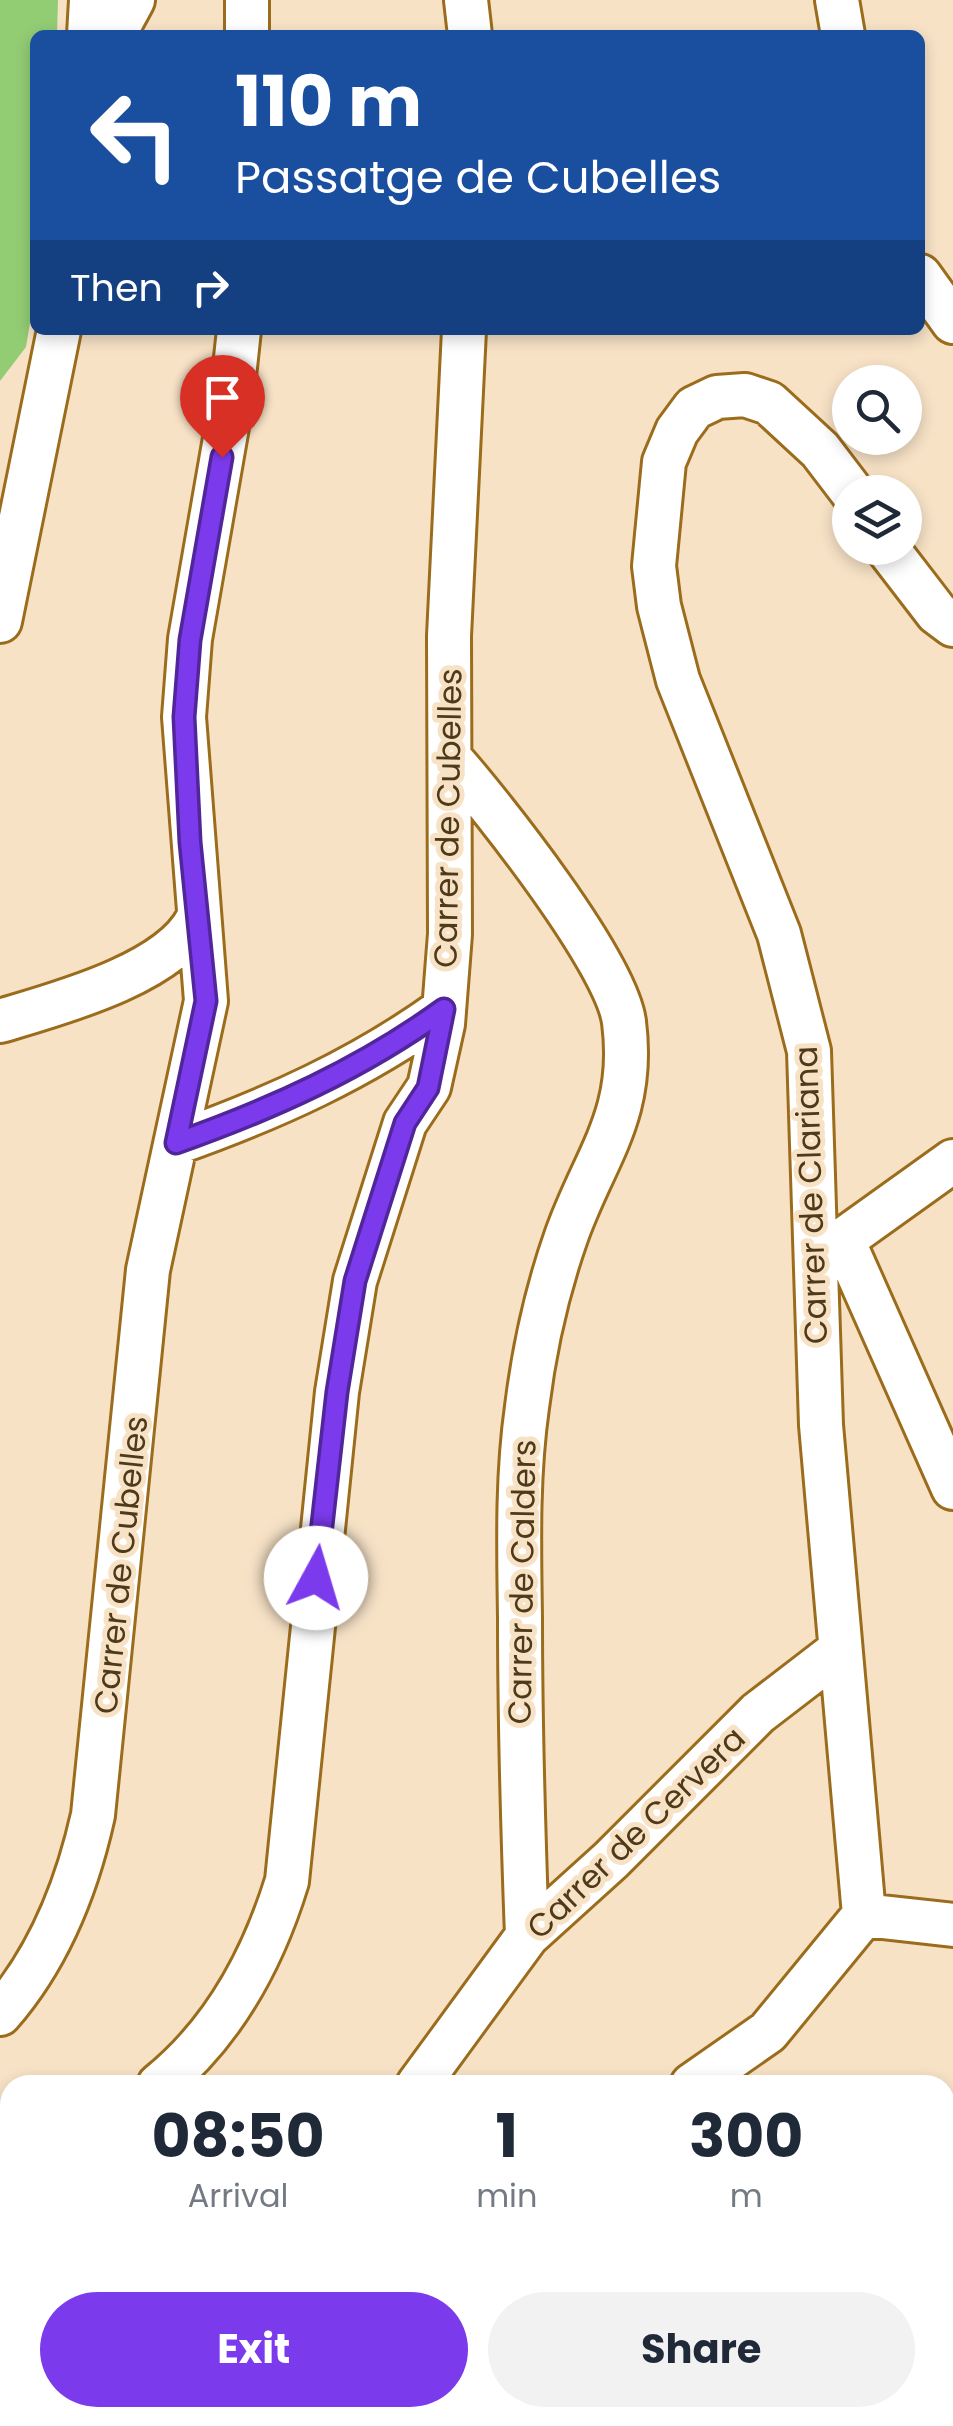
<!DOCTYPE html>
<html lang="en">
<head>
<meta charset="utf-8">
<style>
	:root { --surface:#fff; --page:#f2f2f3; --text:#1f2937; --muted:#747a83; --accent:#7c3aed }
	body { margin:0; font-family:Poppins,sans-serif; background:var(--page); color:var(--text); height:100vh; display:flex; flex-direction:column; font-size:38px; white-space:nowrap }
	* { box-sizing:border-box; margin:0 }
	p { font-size:32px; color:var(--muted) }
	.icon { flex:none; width:55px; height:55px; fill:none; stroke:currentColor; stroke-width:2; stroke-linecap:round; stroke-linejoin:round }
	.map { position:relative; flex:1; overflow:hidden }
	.drawer { position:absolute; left:0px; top:2075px; width:955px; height:352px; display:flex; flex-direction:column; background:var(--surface); border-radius:30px 30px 0 0; box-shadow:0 5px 15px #0003 }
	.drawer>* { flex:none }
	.top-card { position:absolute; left:30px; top:30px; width:895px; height:305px; border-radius:15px; box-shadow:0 5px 15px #0003; background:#1a4fa0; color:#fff; overflow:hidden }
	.tools { position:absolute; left:832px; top:365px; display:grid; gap:20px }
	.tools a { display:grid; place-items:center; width:90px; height:90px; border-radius:50%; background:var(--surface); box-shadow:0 5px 15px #0003; font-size:50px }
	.pin { position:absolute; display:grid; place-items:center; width:85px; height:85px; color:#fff; margin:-102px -42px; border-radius:50% 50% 50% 0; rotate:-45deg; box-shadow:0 0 10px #0007 }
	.pin .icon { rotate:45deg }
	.me { position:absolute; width:110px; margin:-55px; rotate:6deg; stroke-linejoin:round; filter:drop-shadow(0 0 8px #0008) }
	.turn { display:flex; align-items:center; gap:35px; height:210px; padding:0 40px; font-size:45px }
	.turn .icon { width:130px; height:130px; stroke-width:2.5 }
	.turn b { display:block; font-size:70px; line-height:85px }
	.then { display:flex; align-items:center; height:95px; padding:0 40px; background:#0003; gap:20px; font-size:38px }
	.eta { display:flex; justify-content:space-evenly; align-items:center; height:170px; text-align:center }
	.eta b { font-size:60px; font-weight:700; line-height:70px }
	.cta { display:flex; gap:20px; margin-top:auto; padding:20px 40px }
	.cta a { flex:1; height:115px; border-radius:60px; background:var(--accent); color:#fff; font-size:40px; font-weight:700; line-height:115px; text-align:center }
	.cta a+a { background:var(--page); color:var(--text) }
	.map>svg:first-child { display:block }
	.green { fill:#92cc73 }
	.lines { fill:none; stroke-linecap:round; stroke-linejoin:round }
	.minor-casing { stroke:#9b6c1b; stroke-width:48 }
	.minor { stroke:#fff; stroke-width:42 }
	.route-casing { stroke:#51269a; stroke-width:25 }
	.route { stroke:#7c3aed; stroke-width:18 }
	.labels { text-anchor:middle; stroke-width:10; stroke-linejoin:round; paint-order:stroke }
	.street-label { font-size:32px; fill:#4e3919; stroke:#f7e2c6 }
</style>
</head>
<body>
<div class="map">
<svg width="953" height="2426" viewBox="0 0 953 2426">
	<rect width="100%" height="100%" fill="#f7e2c6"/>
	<path class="green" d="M 0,0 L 58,0 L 57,35 L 35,35 L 35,292 L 26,347 L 0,381 Z
		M 945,2337 L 953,2340 L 953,2426 L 712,2426 L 714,2418 L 945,2418 Z"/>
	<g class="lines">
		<defs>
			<path id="minor" d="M 247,0 L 247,35
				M 466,0 L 470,35
				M 837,0 L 843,35
				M 89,35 L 91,0
				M 114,35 L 133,0
				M 920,276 L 953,322
				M 852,492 L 820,450 L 769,403 L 745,395 L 717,397 L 694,408 L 677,431 L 664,462 L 654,566 L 659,606 L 678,680 L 779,934 L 809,1051 L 821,1425 L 864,1915
				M 887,548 L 937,613 L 953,625
				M 0,621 L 59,330
				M 450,758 C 493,807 616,962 624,1022 C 636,1116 594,1157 566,1237 C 547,1291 534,1350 527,1407 C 517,1477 519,1547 520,1618 C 520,1724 523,1829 527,1936
				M 0,1021 C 57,1004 171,974 198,918
				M 176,1143 C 272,1109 361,1069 444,1009
				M 843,1240 L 953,1488
				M 819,1257 L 953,1161
				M 864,1915 L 953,1925
				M 0,2014 C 49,1958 77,1887 93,1815 L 148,1270 L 206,1001 L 184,717 L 190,639 L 231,404 L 239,330
				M 159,2085 C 223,2033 263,1959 287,1881 L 337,1392 L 355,1281 L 405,1123 L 429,1087 L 443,1024 L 450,934 L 449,636 L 464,330
				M 418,2085 L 527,1936 L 611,1860 L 758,1713 L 840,1650
				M 692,2085 L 768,2032 L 864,1915
				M 0,2269 L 10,2295
				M 945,2337 L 953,2327
				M 368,2418 L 370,2426
				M 547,2418 L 549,2426
				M 33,2426 L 33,2418
				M 260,2426 L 264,2418
				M 892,2426 L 897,2418"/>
		</defs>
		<use href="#minor" class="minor-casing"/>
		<use href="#minor" class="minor"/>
	</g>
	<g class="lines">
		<defs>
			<path id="route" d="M 222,457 L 190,640 L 184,717 L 190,842 L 206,1001 L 176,1143 C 272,1109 361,1069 444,1009 L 428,1088 L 405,1123 L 355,1281 L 337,1392 L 316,1578"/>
		</defs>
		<use href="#route" class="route-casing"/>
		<use href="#route" class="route"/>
	</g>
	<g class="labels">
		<g class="street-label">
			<text transform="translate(448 818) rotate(-89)" y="11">Carrer de Cubelles</text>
			<text transform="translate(811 1195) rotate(-92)" y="11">Carrer de Clariana</text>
			<text transform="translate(121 1565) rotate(-84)" y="11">Carrer de Cubelles</text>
			<text transform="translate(522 1582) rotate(-89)" y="11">Carrer de Calders</text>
			<text transform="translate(636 1833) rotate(-44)" y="11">Carrer de Cervera</text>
		</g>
	</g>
</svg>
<div class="tools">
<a><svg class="icon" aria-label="search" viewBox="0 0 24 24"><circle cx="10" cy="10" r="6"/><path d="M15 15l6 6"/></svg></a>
<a><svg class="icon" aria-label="layers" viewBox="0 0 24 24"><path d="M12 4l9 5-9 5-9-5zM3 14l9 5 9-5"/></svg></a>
</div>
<div class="pin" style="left:222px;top:457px;background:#d93025"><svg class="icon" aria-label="arrive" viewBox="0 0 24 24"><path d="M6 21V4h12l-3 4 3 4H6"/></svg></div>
<svg class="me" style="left:316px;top:1578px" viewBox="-20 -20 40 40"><circle r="19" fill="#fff"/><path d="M0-13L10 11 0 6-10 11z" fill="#7c3aed"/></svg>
<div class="top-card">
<div class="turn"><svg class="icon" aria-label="left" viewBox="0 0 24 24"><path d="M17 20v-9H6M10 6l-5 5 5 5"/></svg><div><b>110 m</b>Passatge de Cubelles</div></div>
<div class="then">Then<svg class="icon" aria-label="right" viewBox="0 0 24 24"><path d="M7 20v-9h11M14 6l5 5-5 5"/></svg></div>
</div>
<section class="drawer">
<div class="eta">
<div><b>08:50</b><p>Arrival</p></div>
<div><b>1</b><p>min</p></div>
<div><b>300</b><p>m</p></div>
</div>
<div class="cta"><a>Exit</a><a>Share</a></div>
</section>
</div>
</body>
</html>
